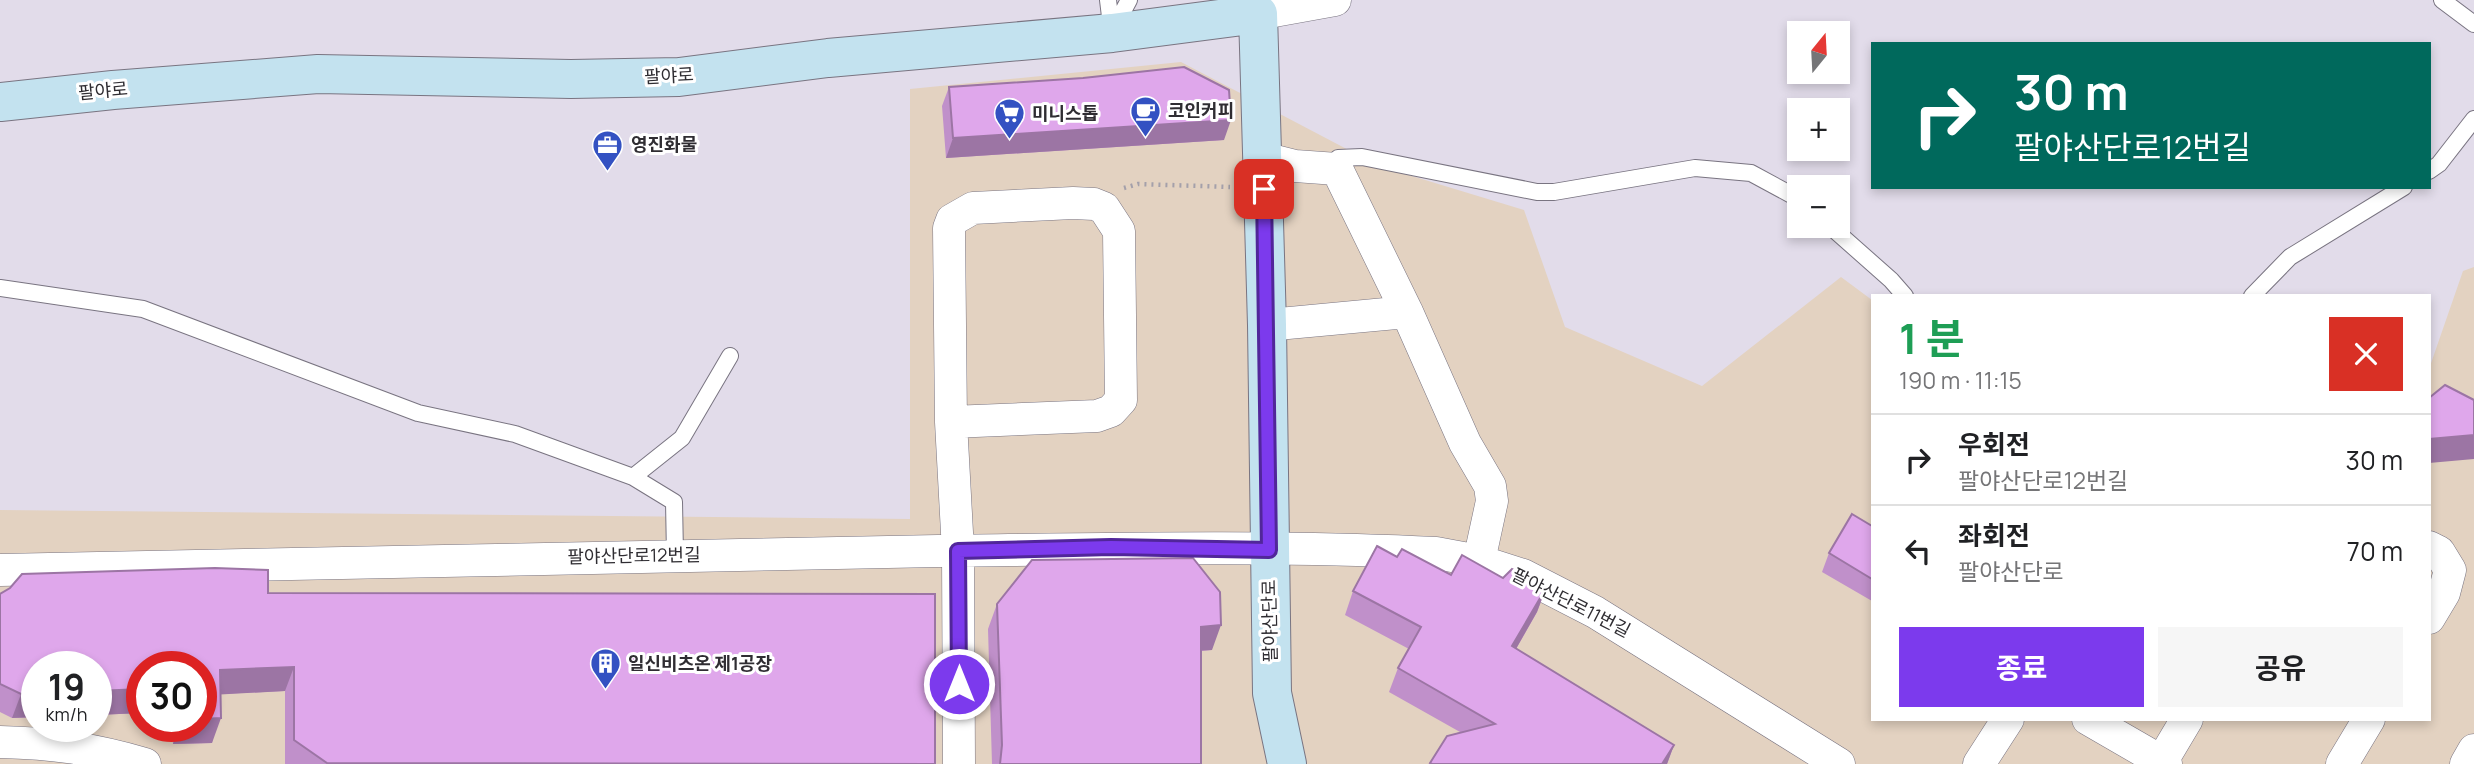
<!DOCTYPE html>
<html lang="ko">
<head>
<meta charset="utf-8">
<style>
	:root { --surface:#fff; --page:#f6f6f6; --text:#202124; --muted:#757577; --line:#e0e0e0; --accent:#7c3aed }
	body { margin:0; font-family:Manrope,"Noto Sans KR",sans-serif; background:var(--page); color:var(--text); height:100vh; display:flex; flex-direction:column; font-size:26px; white-space:nowrap }
	* { box-sizing:border-box; margin:0 }
	p { font-size:23px; color:var(--muted) }
	.icon { flex:none; width:38px; height:38px; fill:none; stroke:currentColor; stroke-width:2; stroke-linecap:round; stroke-linejoin:round }
	.map { position:relative; flex:1; overflow:hidden }
	.panel { position:absolute; left:1871px; top:294px; width:560px; height:427px; display:flex; flex-direction:column; background:var(--surface); border-radius:0px; box-shadow:0 4px 10px #0003 }
	.panel>* { flex:none }
	.hud { position:absolute; left:1871px; top:42px; width:560px; height:147px; border-radius:0px; box-shadow:0 4px 10px #0003; background:#00695c; color:#fff; overflow:hidden }
	.needle { width:46px; rotate:18deg }
	.tools { position:absolute; left:1787px; top:21px; display:grid; gap:14px }
	.tools a { display:grid; place-items:center; width:63px; height:63px; border-radius:0px; background:var(--surface); box-shadow:0 4px 10px #0003; font-size:35px }
	.speed { position:absolute; left:21px; top:651px; display:flex; gap:14px; font-size:35px; font-weight:700; text-align:center }
	.speed>* { display:grid; place-content:center; width:91px; height:91px; border-radius:50%; background:var(--surface); box-shadow:0 4px 10px #0003; line-height:1 }
	.speed small { font-size:18px; font-weight:400 }
	.speed .limit { border:10px solid #d22; background:#fff; color:#111 }
	.pin { position:absolute; display:grid; place-items:center; width:60px; height:60px; color:#fff; margin:-30px; border-radius:14px; box-shadow:0 4px 10px #0006 }
	.me { position:absolute; width:77px; margin:-38px; rotate:0deg; stroke-linejoin:round; filter:drop-shadow(0 0 5px #0008) }
	.turn { display:flex; align-items:center; gap:24px; height:147px; padding:0 28px; font-size:32px }
	.turn .icon { width:91px; height:91px; stroke-width:2.5 }
	.turn b { display:block; font-size:49px; line-height:60px }
	.round { display:grid; place-items:center; flex:none; width:74px; height:74px; border-radius:0px; background:var(--page) }
	.head { display:flex; align-items:center; justify-content:space-between; height:119px; padding:0 28px }
	h1 { font-size:42px; font-weight:700; line-height:52px; color:#1e9e55 }
	.primary-button { display:flex; gap:14px; margin-top:auto; padding:14px 28px }
	.primary-button a { flex:1; height:80px; border-radius:0px; background:var(--accent); color:#fff; font-size:28px; font-weight:700; line-height:80px; text-align:center }
	.primary-button a+a { background:var(--page); color:var(--text) }
	ul { padding:0; list-style:none }
	li { display:flex; align-items:center; gap:21px; height:91px; padding:0 28px; border-top:2px solid var(--line) }
	li div { flex:1 }
	li b { display:block; font-size:26px }
	li em { font-style:normal }
	.map>svg:first-child { display:block }
	.industrial { fill:#e3d2c1; fill-rule:evenodd }
	.lines { fill:none; stroke-linecap:round; stroke-linejoin:round }
	.lane-casing { stroke:#797481; stroke-width:18 }
	.street-casing { stroke:#797481; stroke-width:33 }
	.secondary-casing { stroke:#797481; stroke-width:40 }
	.path { stroke:#a4a0aa; stroke-width:4.5; stroke-dasharray:2 5; stroke-linecap:butt }
	.lane { stroke:#fff; stroke-width:16 }
	.street { stroke:#fff; stroke-width:32 }
	.secondary { stroke:#c3e2ef; stroke-width:38 }
	.wall { fill:#c090ca }
	.shaded-wall { fill:#9c75a4 }
	.building { fill:#dfa7eb; stroke:#9c75a4; stroke-width:2 }
	.route-casing { stroke:#51269a; stroke-width:18 }
	.route { stroke:#7c3aed; stroke-width:12 }
	.labels { text-anchor:middle; stroke-width:6; stroke-linejoin:round; paint-order:stroke }
	.street-label { font-size:18px; fill:#2f2d32; stroke:#fff }
	.poi-label { font-size:18px; font-weight:bold; fill:#2f2d32; stroke:#fff; text-anchor:start }
</style>
</head>
<body>
<div class="map">
<svg width="2474" height="764" viewBox="0 0 2474 764">
	<rect width="100%" height="100%" fill="#e2dcea"/>
	<path class="industrial" d="M 1181,62 L 1379,166 L 1524,210 L 1565,327 L 1702,386 L 1841,277 L 1872,300 L 1872,719 L 2429,719 L 2429,369 L 2463,271 L 2474,267 L 2474,764 L 0,764 L 0,510 L 910,519 L 910,89 ZM 37,667 L 96,667 L 96,726 L 37,726 ZM 142,667 L 201,667 L 201,726 L 142,726 Z"/>
	<g class="lines">
		<defs>
			<path id="lane" d="M 1108,0 L 1112,33
				M 2442,0 L 2474,24
				M 1113,30 L 1129,0
				M 1337,169 L 1338,158 L 1362,157 L 1537,192 L 1554,192 L 1695,168 L 1751,173 L 1799,199
				M 2429,171 L 2439,164 L 2474,119
				M 1830,226 L 1891,280 L 1905,296
				M 0,288 L 143,309 L 418,413 L 515,434 L 633,477 L 674,502 L 675,554
				M 2252,296 L 2290,257 L 2404,187
				M 633,477 L 682,438 L 730,356"/>
			<path id="street" d="M 1258,14 L 1335,0
				M 1263,158 L 1295,166 L 1337,169 L 1407,312 L 1465,443 L 1490,486 L 1492,501 L 1479,561
				M 1267,325 L 1407,312
				M 951,422 L 1097,416 L 1111,411 L 1121,400 L 1119,231 L 1104,208 L 1094,204 L 1073,203 L 973,208 L 952,220 L 949,228 L 951,422 L 958,551 L 959,764
				M 2429,547 L 2439,552 L 2450,570 L 2444,593 L 2429,618
				M 0,570 C 313,566 625,555 938,551 C 1104,549 1270,545 1436,553 L 1479,561 L 1523,575 L 1595,612 L 1839,764
				M 2088,719 L 2166,764
				M 0,742 C 52,743 95,749 145,764
				M 2162,761 L 2187,719
				M 1979,764 L 2008,719
				M 2342,764 L 2369,719
				M 2466,764 L 2474,750"/>
			<path id="secondary" d="M 0,102 L 113,90 L 318,74 L 571,79 L 679,77 L 828,58 L 1112,33 L 1258,14 L 1267,325 L 1272,693 L 1287,764"/>
		</defs>
		<use href="#lane" class="lane-casing"/>
		<use href="#street" class="street-casing"/>
		<use href="#secondary" class="secondary-casing"/>
		<path class="path" d="M 1124,188 L 1138,184 L 1230,187"/>
		<use href="#lane" class="lane"/>
		<use href="#street" class="street"/>
		<use href="#secondary" class="secondary"/>
	</g>
	<path class="wall" d="M 949,87 L 1224,140 L 946,158 L 942,106 Z
		M 1872,526 L 1872,601 L 1822,572 L 1829,553 Z
		M 1397,557 L 1451,575 L 1503,578 L 1546,588 L 1537,612 L 1516,649 L 1674,745 L 1667,764 L 1429,764 L 1447,736 L 1460,732 L 1389,692 L 1398,668 L 1409,649 L 1345,615 L 1353,591 Z
		M 268,593 L 935,764 L 285,764 L 285,691 L 220,694 L 212,743 L 173,744 L 172,726 L 201,726 L 201,667 L 142,667 L 142,713 L 96,715 L 37,667 L 37,717 L 12,718 L 0,712 L 0,594 Z
		M 997,604 L 1212,650 L 1201,651 L 1201,764 L 992,764 L 988,629 Z"/>
	<path class="shaded-wall" d="M 1231,120 L 1224,140 L 946,158 L 953,138 Z
		M 2474,435 L 2474,459 L 2429,463 L 2429,439 Z
		M 1546,588 L 1537,612 L 1504,670 L 1512,646 Z
		M 1221,625 L 1212,650 L 1192,651 L 1201,627 Z
		M 294,667 L 285,691 L 211,695 L 220,670 Z
		M 142,689 L 142,713 L 96,715 L 96,691 Z
		M 37,693 L 37,717 L 12,718 L 21,694 Z
		M 221,718 L 212,743 L 173,744 L 179,726 L 201,726 L 201,719 Z
		M 1674,745 L 1667,764 L 1662,764 Z"/>
	<path class="building" d="M 1184,67 L 1229,90 L 1231,120 L 953,138 L 949,87 L 1083,78 Z
		M 2445,385 L 2474,400 L 2474,435 L 2429,439 L 2429,398 Z
		M 1852,514 L 1872,526 L 1872,579 L 1829,553 Z
		M 1377,546 L 1397,557 L 1402,549 L 1451,575 L 1462,555 L 1503,578 L 1512,569 L 1546,588 L 1512,646 L 1674,745 L 1662,764 L 1432,764 L 1430,763 L 1447,736 L 1495,724 L 1398,668 L 1421,627 L 1353,591 Z
		M 1193,558 L 1220,592 L 1221,625 L 1201,627 L 1201,764 L 1000,764 L 1002,745 L 997,604 L 1032,560 Z
		M 215,568 L 268,570 L 268,593 L 935,594 L 935,764 L 327,763 L 294,740 L 294,667 L 220,670 L 221,718 L 201,719 L 201,667 L 142,667 L 142,689 L 96,691 L 96,667 L 37,667 L 37,693 L 21,694 L 0,684 L 0,594 L 10,588 L 22,574 Z"/>
	<g class="lines">
		<defs>
			<path id="route" d="M 959,684 L 958,551 L 1111,547 L 1269,550 L 1264,189"/>
		</defs>
		<use href="#route" class="route-casing"/>
		<use href="#route" class="route"/>
	</g>
	<defs>
		<symbol id="cafe-pin" viewBox="-11 -11 22 30"><path d="M0 17L-7.5 6A9.5 9.5 0 1 1 7.5 6Z" fill="#3351c2" stroke="#fff"/><path d="M-5.5-4.5H6V0H3Q3 3.5 0 3.5H-2.5Q-5.5 3.5-5.5 0ZM3-3.2v2h1.7v-2ZM-6 4.5H4V6H-6Z" fill="#fff"/></symbol>
		<symbol id="supermarket-pin" viewBox="-11 -11 22 30"><path d="M0 17L-7.5 6A9.5 9.5 0 1 1 7.5 6Z" fill="#3351c2" stroke="#fff"/><path d="M-6-5.5h2.5l.6 2H6L4.5 2H-2.5L-4.4-4H-6ZM-1.5 3.2a1.3 1.3 0 1 0 .1 0ZM3 3.2a1.3 1.3 0 1 0 .1 0Z" fill="#fff"/></symbol>
		<symbol id="office-pin" viewBox="-11 -11 22 30"><path d="M0 17L-7.5 6A9.5 9.5 0 1 1 7.5 6Z" fill="#3351c2" stroke="#fff"/><path d="M-6-3h4V-5.5h4V-3h4V5H-6ZM-1-4.5V-3h2v-1.5ZM-6 0V1H6V0Z" fill="#fff"/></symbol>
		<symbol id="building-pin" viewBox="-11 -11 22 30"><path d="M0 17L-7.5 6A9.5 9.5 0 1 1 7.5 6Z" fill="#3351c2" stroke="#fff"/><path d="M-4-6H4V6H1V3H-1V6H-4ZM-2.5-4.3h1.7v1.8h-1.7ZM.8-4.3h1.7v1.8H.8ZM-2.5-1h1.7V.8h-1.7ZM.8-1h1.7V.8H.8Z" fill="#fff"/></symbol>
	</defs>
	<g fill-rule="evenodd">
		<use href="#cafe-pin" x="1128" y="94" width="35" height="47"/>
		<use href="#supermarket-pin" x="992" y="96" width="35" height="47"/>
		<use href="#office-pin" x="590" y="128" width="35" height="47"/>
		<use href="#building-pin" x="588" y="646" width="35" height="47"/>
	</g>
	<g class="labels">
		<g class="street-label">
			<text transform="translate(669 76) rotate(-3)" y="6">팔야로</text>
			<text transform="translate(103 91) rotate(-5)" y="6">팔야로</text>
			<text transform="translate(634 556) rotate(-1)" y="6">팔야산단로12번길</text>
			<text transform="translate(1571 603) rotate(27)" y="6">팔야산단로11번길</text>
			<text transform="translate(1270 621) rotate(-91)" y="6">팔야산단로</text>
		</g>
		<g class="poi-label">
			<text x="1168" y="117">코인커피</text>
			<text x="1032" y="120">미니스톱</text>
			<text x="631" y="151">영진화물</text>
			<text x="628" y="670">일신비츠온 제1공장</text>
		</g>
	</g>
</svg>
<div class="tools">
<a><svg class="needle" viewBox="-14 -14 28 28"><path d="M0-13l5 13h-10z" fill="#e53935"/><path d="M0 13l5-13h-10z" fill="#757577"/></svg></a>
<a>+</a>
<a>−</a>
</div>
<div class="speed"><div>19<small>km/h</small></div><div class="limit">30</div></div>
<div class="pin" style="left:1264px;top:189px;background:#d93025"><svg class="icon" aria-label="arrive" viewBox="0 0 24 24"><path d="M6 21V4h12l-3 4 3 4H6"/></svg></div>
<svg class="me" style="left:959px;top:684px" viewBox="-20 -20 40 40"><circle r="17" fill="#7c3aed" stroke="#fff" stroke-width="3"/><path d="M0-11L8 9 0 5-8 9z" fill="#fff"/></svg>
<div class="hud">
<div class="turn"><svg class="icon" aria-label="right" viewBox="0 0 24 24"><path d="M7 20v-9h11M14 6l5 5-5 5"/></svg><div><b>30 m</b>팔야산단로12번길</div></div>
</div>
<section class="panel">
<div class="head"><div><h1>1 분</h1><p>190 m · 11:15</p></div><a class="round" style="background:#d93025;color:#fff"><svg class="icon" aria-label="close" viewBox="0 0 24 24"><path d="M6 6l12 12M18 6L6 18"/></svg></a></div>
<ul>
<li><svg class="icon" aria-label="right" viewBox="0 0 24 24"><path d="M7 20v-9h11M14 6l5 5-5 5"/></svg><div><b>우회전</b><p>팔야산단로12번길</p></div><em>30 m</em></li>
<li><svg class="icon" aria-label="left" viewBox="0 0 24 24"><path d="M17 20v-9H6M10 6l-5 5 5 5"/></svg><div><b>좌회전</b><p>팔야산단로</p></div><em>70 m</em></li>
</ul>
<div class="primary-button"><a>종료</a><a>공유</a></div>
</section>
</div>
</body>
</html>
